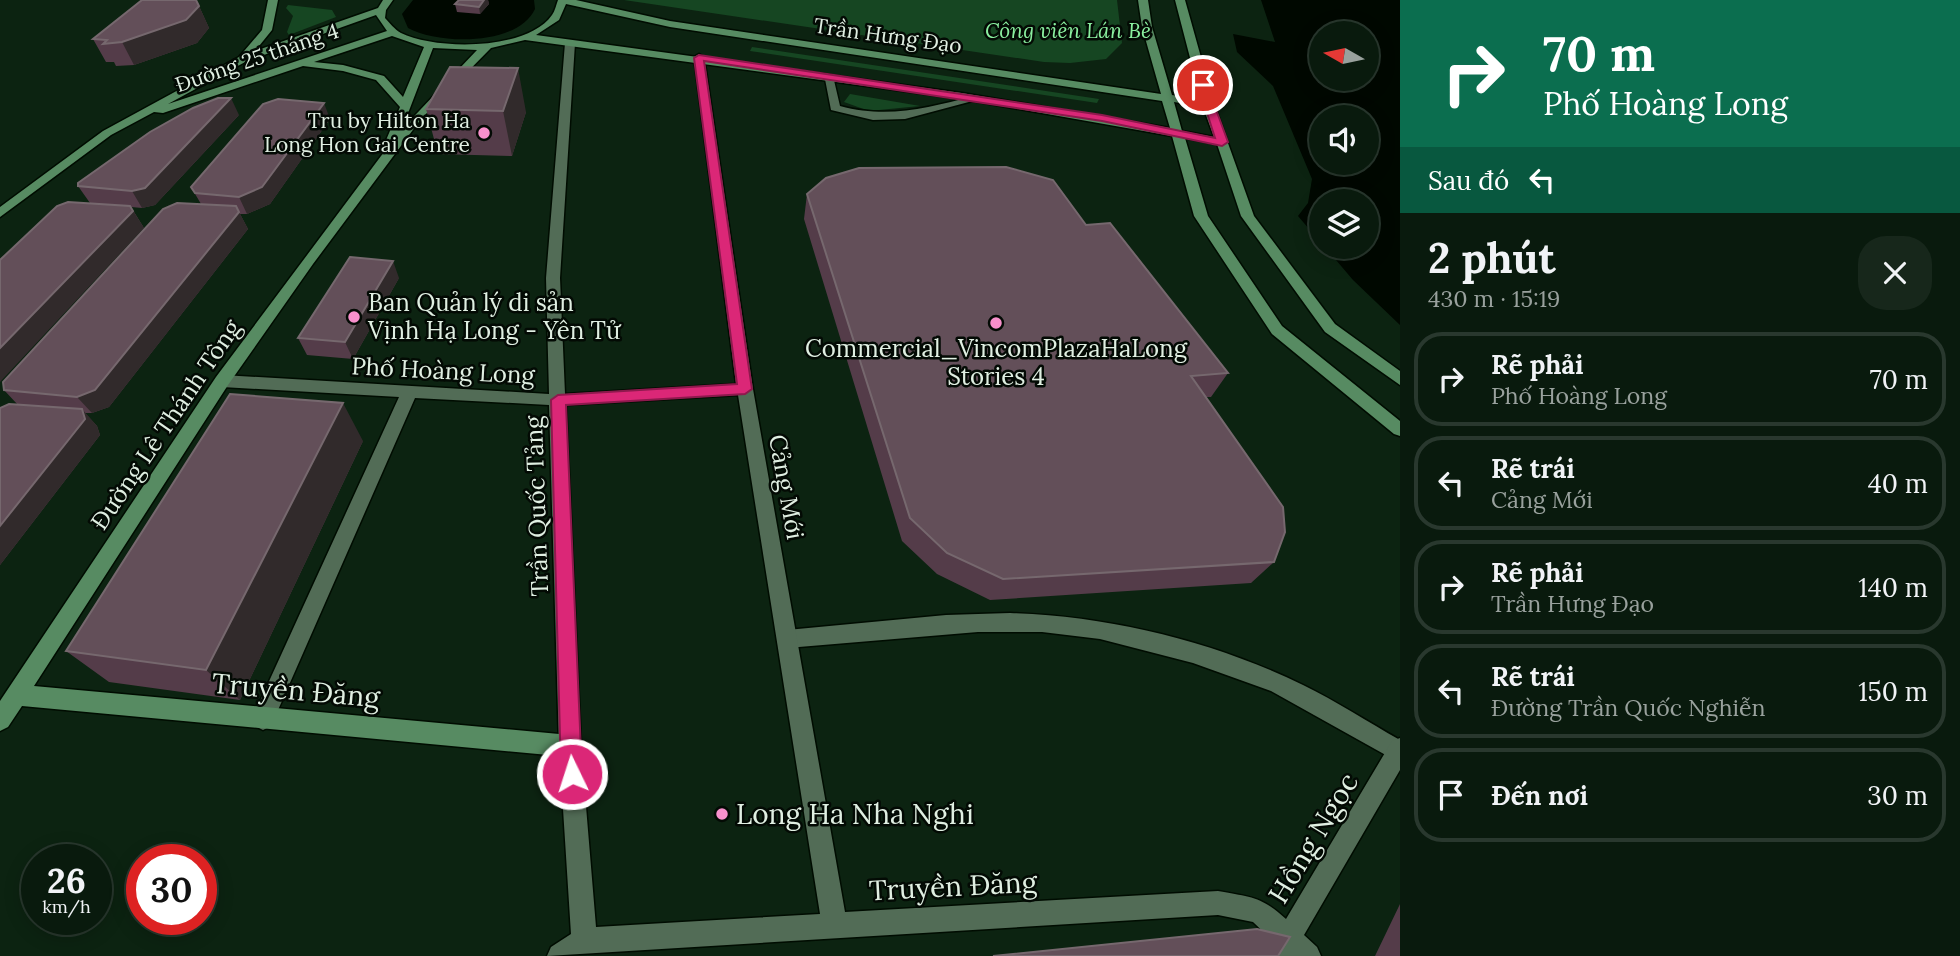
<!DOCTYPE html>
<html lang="vi">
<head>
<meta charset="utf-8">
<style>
	:root { --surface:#091a0d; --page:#17271b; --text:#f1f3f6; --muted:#99a19d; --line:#29382e }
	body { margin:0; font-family:Lora,serif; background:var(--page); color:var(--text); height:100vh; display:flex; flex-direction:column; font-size:26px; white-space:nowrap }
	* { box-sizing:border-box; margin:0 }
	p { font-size:23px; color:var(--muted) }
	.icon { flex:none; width:38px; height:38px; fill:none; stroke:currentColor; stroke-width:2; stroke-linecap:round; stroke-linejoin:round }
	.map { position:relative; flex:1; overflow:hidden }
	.side { display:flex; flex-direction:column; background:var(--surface); width:560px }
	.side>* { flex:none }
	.banner { background:#0b6e4f; color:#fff; overflow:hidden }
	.needle { width:46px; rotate:279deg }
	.buttons { position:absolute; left:1309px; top:21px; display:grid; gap:14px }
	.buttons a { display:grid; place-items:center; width:70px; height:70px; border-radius:50%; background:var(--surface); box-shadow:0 4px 18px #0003,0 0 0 2px var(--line); font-size:35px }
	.speed { position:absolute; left:21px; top:844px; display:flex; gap:14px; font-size:35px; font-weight:700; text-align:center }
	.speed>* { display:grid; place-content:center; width:91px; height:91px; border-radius:50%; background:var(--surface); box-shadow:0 4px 18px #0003,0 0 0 2px var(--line); line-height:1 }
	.speed small { font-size:18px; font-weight:400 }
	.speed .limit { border:10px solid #d22; background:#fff; color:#111 }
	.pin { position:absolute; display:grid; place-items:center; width:60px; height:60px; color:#fff; margin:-30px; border:4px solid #fff; border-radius:50%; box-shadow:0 2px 7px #0007 }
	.me { position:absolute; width:77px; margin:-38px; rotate:356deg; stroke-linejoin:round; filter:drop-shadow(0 0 5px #0008) }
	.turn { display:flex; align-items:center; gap:24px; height:147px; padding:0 28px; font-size:32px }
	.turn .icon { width:91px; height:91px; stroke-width:2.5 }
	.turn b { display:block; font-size:49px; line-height:60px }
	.then { display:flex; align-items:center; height:66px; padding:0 28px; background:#0003; gap:14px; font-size:26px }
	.round { display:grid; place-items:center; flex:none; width:74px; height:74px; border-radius:28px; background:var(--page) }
	.overview { display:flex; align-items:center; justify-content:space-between; height:119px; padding:0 28px }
	h1 { font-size:42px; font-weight:700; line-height:52px }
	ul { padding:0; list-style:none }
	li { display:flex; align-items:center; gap:21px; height:94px; margin:0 14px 10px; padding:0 14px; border:4px solid var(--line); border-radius:28px }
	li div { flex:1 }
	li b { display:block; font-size:26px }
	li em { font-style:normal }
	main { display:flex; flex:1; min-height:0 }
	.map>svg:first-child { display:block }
	.green { fill:#164622 }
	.water { fill:#000800; fill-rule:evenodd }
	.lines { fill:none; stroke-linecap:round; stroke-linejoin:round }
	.lane-casing { stroke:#000c01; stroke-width:3 }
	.street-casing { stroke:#000c01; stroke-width:3 }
	.secondary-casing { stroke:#000c01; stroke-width:3 }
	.lane { fill:#526c56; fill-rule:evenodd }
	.street { fill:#526c56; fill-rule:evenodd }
	.secondary { fill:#578b62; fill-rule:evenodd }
	.wall { fill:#543c49 }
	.shaded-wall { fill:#312a2b }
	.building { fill:#634f59; stroke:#76686e; stroke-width:2 }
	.route { fill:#db2777; stroke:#8e194d; stroke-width:2 }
	.poi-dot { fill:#f890cc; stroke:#030a04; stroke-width:2.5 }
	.labels { text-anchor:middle; stroke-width:5; stroke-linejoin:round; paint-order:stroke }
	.far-park-label { font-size:21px; font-style:italic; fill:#8aef9f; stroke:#030a04 }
	.far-street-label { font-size:21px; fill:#e0efe2; stroke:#030a04 }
	.far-poi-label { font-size:21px; fill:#e0efe2; stroke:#030a04; text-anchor:end }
	.poi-label { font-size:24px; fill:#e0efe2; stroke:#030a04; text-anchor:start }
	.street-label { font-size:24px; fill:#e0efe2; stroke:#030a04 }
	.near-street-label { font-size:28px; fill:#e0efe2; stroke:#030a04 }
	.near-poi-label { font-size:28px; fill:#e0efe2; stroke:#030a04; text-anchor:start }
</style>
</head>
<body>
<main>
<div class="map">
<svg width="1400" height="956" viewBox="0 0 1400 956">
	<rect width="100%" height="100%" fill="#0c2311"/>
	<path class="green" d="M 624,0 L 1117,0 L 1122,43 L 1106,59 L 1070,63 L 1044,62 Z
		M 288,5 L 332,10 L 336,17 L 289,35 L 287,32 L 293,16 L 286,8 Z
		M 752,47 L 1099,99 L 1097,103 L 750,51 Z
		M 850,94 L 920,106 L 869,111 L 844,102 Z"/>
	<path class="water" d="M 413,0 L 534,0 L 535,9 C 518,46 439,45 408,28 L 402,14 Z
		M 1261,0 L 1400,0 L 1400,325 L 1353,280 L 1325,247 L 1367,247 L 1367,201 L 1321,201 L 1321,243 L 1298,216 L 1308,203 L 1312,179 L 1273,86 L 1237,52 L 1233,34 L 1275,42 ZM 1321,33 L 1367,33 L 1367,79 L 1321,79 ZM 1321,117 L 1367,117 L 1367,163 L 1321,163 Z"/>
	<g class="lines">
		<defs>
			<path id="lane" d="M 824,74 L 833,76 L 840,106 C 888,119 927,108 974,96 L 980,99 L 905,119 L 873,120 L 831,110 Z
				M 1010,613 C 1110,616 1213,641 1303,685 C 1336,701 1368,722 1400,740 L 1400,763 L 1271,691 L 1193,663 L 1100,639 L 1042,632 L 978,632 L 787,648 L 780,646 L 777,639 L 780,632 L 787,630 L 946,615 Z"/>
			<path id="street" d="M 570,40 L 575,43 L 560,278 L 565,394 L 736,384 L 694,57 L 699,54 L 704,57 L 753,389 L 845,912 L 1218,891 C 1250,897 1261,896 1286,919 L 1392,741 L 1400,738 L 1400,770 L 1304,935 L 1317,947 L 1321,956 L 1265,956 L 1273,941 L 1253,922 L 1218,915 L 547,956 L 551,947 L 571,934 L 559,746 L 549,405 L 415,398 L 271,726 L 263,730 L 255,726 L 252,719 L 255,712 L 399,397 L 222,387 L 214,381 L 222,375 L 549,394 L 546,278 L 565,43 ZM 738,395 L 820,914 L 596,927 L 581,746 L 566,405 Z"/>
			<path id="secondary" d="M 268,0 L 278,0 L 272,30 L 255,51 L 378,8 L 383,0 L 393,0 L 386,10 L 385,18 C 390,23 394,29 401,33 C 435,50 527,51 552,15 C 555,11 556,5 558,0 L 576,0 L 670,21 L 1161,94 L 1142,27 L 1138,0 L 1148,0 L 1152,27 L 1172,95 L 1201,100 L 1175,0 L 1185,0 L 1214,104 L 1254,216 L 1335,324 L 1400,371 L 1400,385 L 1325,332 L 1241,216 L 1217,144 L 1185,138 L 1208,216 L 1282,326 L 1400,421 L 1400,436 L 1394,434 L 1272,334 L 1194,216 L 1172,136 L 962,99 L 525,40 L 491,48 L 421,119 L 313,264 L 228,385 L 34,686 L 570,735 L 578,738 L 581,746 L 578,754 L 570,757 L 22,706 L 8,727 L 0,731 L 0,701 L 216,377 L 387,148 L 384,145 L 400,107 L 376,80 L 343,71 L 303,66 L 163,113 L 154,112 L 111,135 L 0,217 L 0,207 L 103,131 L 239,57 L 262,30 ZM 566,4 L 670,27 L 1162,101 L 1170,128 L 962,93 L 536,35 L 559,20 ZM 376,15 L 387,31 L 168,104 L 247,61 ZM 392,36 L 424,47 L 403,97 L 384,76 L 343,65 L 314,62 ZM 433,48 L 477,50 L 402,129 ZM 1174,102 L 1203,107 L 1214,137 L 1182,131 Z"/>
		</defs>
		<use href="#lane" class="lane-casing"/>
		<use href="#street" class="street-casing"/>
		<use href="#secondary" class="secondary-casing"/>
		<use href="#lane" class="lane"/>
		<use href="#street" class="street"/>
		<use href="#secondary" class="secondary"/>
	</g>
	<path class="wall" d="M 484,0 L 488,0 L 489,4 L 480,14 L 457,12 L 455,4 Z
		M 199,6 L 209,28 L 197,43 L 134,65 L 116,66 L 114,62 L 106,62 L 93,39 Z
		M 426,109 L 526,112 L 512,156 L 438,154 Z
		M 239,115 L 155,205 L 142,208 L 131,207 L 144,228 L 90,203 L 78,186 Z
		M 330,119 L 270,204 L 247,214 L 240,214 L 248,229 L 109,407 L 92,413 L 85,413 L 97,426 L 100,435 L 0,565 L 0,408 L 18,405 L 4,390 L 201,204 L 191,187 Z
		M 807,194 L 1086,225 L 1228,373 L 1211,397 L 1206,397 L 1274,562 L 1251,583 L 990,600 L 937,574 L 902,541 L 804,219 Z
		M 399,278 L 353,359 L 307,355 L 298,338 Z
		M 363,441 L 240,700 L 109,682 L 66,651 Z
		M 1400,904 L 1400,956 L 1375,956 Z"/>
	<path class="shaded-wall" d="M 484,0 L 488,0 L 489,4 L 480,14 L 479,7 Z
		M 199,6 L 209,28 L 197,43 L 134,65 L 122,42 Z
		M 518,68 L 526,112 L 512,156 L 503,111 Z
		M 231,98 L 239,115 L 155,205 L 142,208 L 132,191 Z
		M 324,103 L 330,119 L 270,204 L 247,214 L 239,197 Z
		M 130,206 L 144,228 L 0,382 L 0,348 Z
		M 239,212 L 248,229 L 109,407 L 92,413 L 77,397 Z
		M 393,261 L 399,278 L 353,359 L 345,342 Z
		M 343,403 L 363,441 L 240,700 L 206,670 Z
		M 82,409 L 97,426 L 100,435 L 0,565 L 0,526 Z"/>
	<path class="building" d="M 142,0 L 196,0 L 199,6 L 186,20 L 122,42 L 103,44 L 107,40 L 93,39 Z
		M 459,0 L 484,0 L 479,7 L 455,4 Z
		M 450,67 L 518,68 L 503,111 L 426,109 Z
		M 218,98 L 231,98 L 145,188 L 132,191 L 78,186 L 78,183 L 150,132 L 193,108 Z
		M 278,99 L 324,103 L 262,187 L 239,197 L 195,193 L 191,187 L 263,104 Z
		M 1006,167 L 1053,180 L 1086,225 L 1110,223 L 1228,373 L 1191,376 L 1283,507 L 1285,532 L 1274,562 L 1003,579 L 947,553 L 910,518 L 807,194 L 826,178 L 859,168 Z
		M 68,202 L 130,206 L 133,211 L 0,348 L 0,260 L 57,206 Z
		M 177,203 L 236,206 L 239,212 L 95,390 L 77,397 L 4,390 L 3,382 L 163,209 Z
		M 350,257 L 393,261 L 345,342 L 298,338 Z
		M 230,394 L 343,403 L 206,670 L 66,651 Z
		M 9,404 L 82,409 L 85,419 L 0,526 L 0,408 Z
		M 1257,929 L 1290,937 L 1278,956 L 993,956 Z"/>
	<path class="route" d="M 699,55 L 1102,115 L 1215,138 L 1198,85 L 1203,82 L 1207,85 L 1228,142 L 1222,146 L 1102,121 L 704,61 L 752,389 L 745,394 L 566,405 L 582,774 L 579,781 L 572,784 L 564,781 L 561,774 L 551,400 L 558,395 L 737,384 L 694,58 Z"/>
	<g class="poi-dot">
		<circle cx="484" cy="133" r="7"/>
		<circle cx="354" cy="317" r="7"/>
		<circle cx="996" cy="323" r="7"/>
		<circle cx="722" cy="814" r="7"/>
	</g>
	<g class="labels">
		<g class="far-park-label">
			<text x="1068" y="38">Công viên Lán Bè</text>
		</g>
		<g class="far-street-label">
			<text transform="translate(888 36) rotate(8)" y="7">Trần Hưng Đạo</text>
			<text transform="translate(257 58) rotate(-19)" y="7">Đường 25 tháng 4</text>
		</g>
		<g class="far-poi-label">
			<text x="470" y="128">Tru by Hilton Ha<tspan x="470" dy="24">Long Hon Gai Centre</tspan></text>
		</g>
		<g class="poi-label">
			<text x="368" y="311">Ban Quản lý di sản<tspan x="368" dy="28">Vịnh Hạ Long - Yên Tử</tspan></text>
			<text x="996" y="357" text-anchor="middle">Commercial_VincomPlazaHaLong<tspan x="996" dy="28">Stories 4</tspan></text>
		</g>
		<g class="street-label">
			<text transform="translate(443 371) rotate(3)" y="8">Phố Hoàng Long</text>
			<text transform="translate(166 425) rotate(-56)" y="8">Đường Lê Thánh Tông</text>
			<text transform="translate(786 487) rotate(80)" y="8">Cảng Mới</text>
			<text transform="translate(537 506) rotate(-92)" y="8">Trần Quốc Tảng</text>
		</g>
		<g class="near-street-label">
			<text transform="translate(296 690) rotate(5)" y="10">Truyền Đăng</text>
			<text transform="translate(1313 838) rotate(-59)" y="10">Hồng Ngọc</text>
			<text transform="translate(953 886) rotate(-3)" y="10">Truyền Đăng</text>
		</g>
		<g class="near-poi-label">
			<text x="736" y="824">Long Ha Nha Nghi</text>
		</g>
	</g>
</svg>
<div class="buttons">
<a><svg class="needle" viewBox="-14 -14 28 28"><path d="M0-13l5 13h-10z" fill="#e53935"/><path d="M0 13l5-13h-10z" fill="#99a19d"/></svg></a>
<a><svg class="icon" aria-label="sound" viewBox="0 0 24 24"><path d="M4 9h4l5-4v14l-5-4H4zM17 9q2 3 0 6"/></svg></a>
<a><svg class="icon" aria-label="layers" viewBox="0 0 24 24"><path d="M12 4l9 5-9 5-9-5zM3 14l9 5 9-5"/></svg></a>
</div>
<div class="speed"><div>26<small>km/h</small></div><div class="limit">30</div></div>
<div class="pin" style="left:1203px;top:85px;background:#d93025"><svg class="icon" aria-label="arrive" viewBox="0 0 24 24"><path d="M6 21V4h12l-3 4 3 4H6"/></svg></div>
<svg class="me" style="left:572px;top:774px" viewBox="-20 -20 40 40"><circle r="17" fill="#db2777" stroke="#fff" stroke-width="3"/><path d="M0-11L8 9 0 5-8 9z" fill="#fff"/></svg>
</div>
<section class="side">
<div class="banner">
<div class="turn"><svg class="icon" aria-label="right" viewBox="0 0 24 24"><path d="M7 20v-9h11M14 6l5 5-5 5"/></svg><div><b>70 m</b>Phố Hoàng Long</div></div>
<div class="then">Sau đó<svg class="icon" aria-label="left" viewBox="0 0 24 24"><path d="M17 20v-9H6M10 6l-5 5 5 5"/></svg></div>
</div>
<div class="overview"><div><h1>2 phút</h1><p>430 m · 15:19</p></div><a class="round"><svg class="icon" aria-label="close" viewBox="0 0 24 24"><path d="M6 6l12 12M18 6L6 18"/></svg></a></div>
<ul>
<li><svg class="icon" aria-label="right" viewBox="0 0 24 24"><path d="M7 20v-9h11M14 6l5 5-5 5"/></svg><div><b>Rẽ phải</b><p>Phố Hoàng Long</p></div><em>70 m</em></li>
<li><svg class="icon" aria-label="left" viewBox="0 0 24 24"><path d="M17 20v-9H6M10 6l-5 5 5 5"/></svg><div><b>Rẽ trái</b><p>Cảng Mới</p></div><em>40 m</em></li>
<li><svg class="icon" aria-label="right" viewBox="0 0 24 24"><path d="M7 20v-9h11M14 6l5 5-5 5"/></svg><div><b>Rẽ phải</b><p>Trần Hưng Đạo</p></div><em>140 m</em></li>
<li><svg class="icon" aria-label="left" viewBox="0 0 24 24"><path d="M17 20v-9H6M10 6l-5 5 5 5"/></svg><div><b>Rẽ trái</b><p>Đường Trần Quốc Nghiễn</p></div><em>150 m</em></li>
<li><svg class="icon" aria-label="arrive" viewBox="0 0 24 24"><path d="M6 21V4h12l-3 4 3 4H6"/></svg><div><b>Đến nơi</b></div><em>30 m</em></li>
</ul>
</section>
</main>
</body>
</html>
